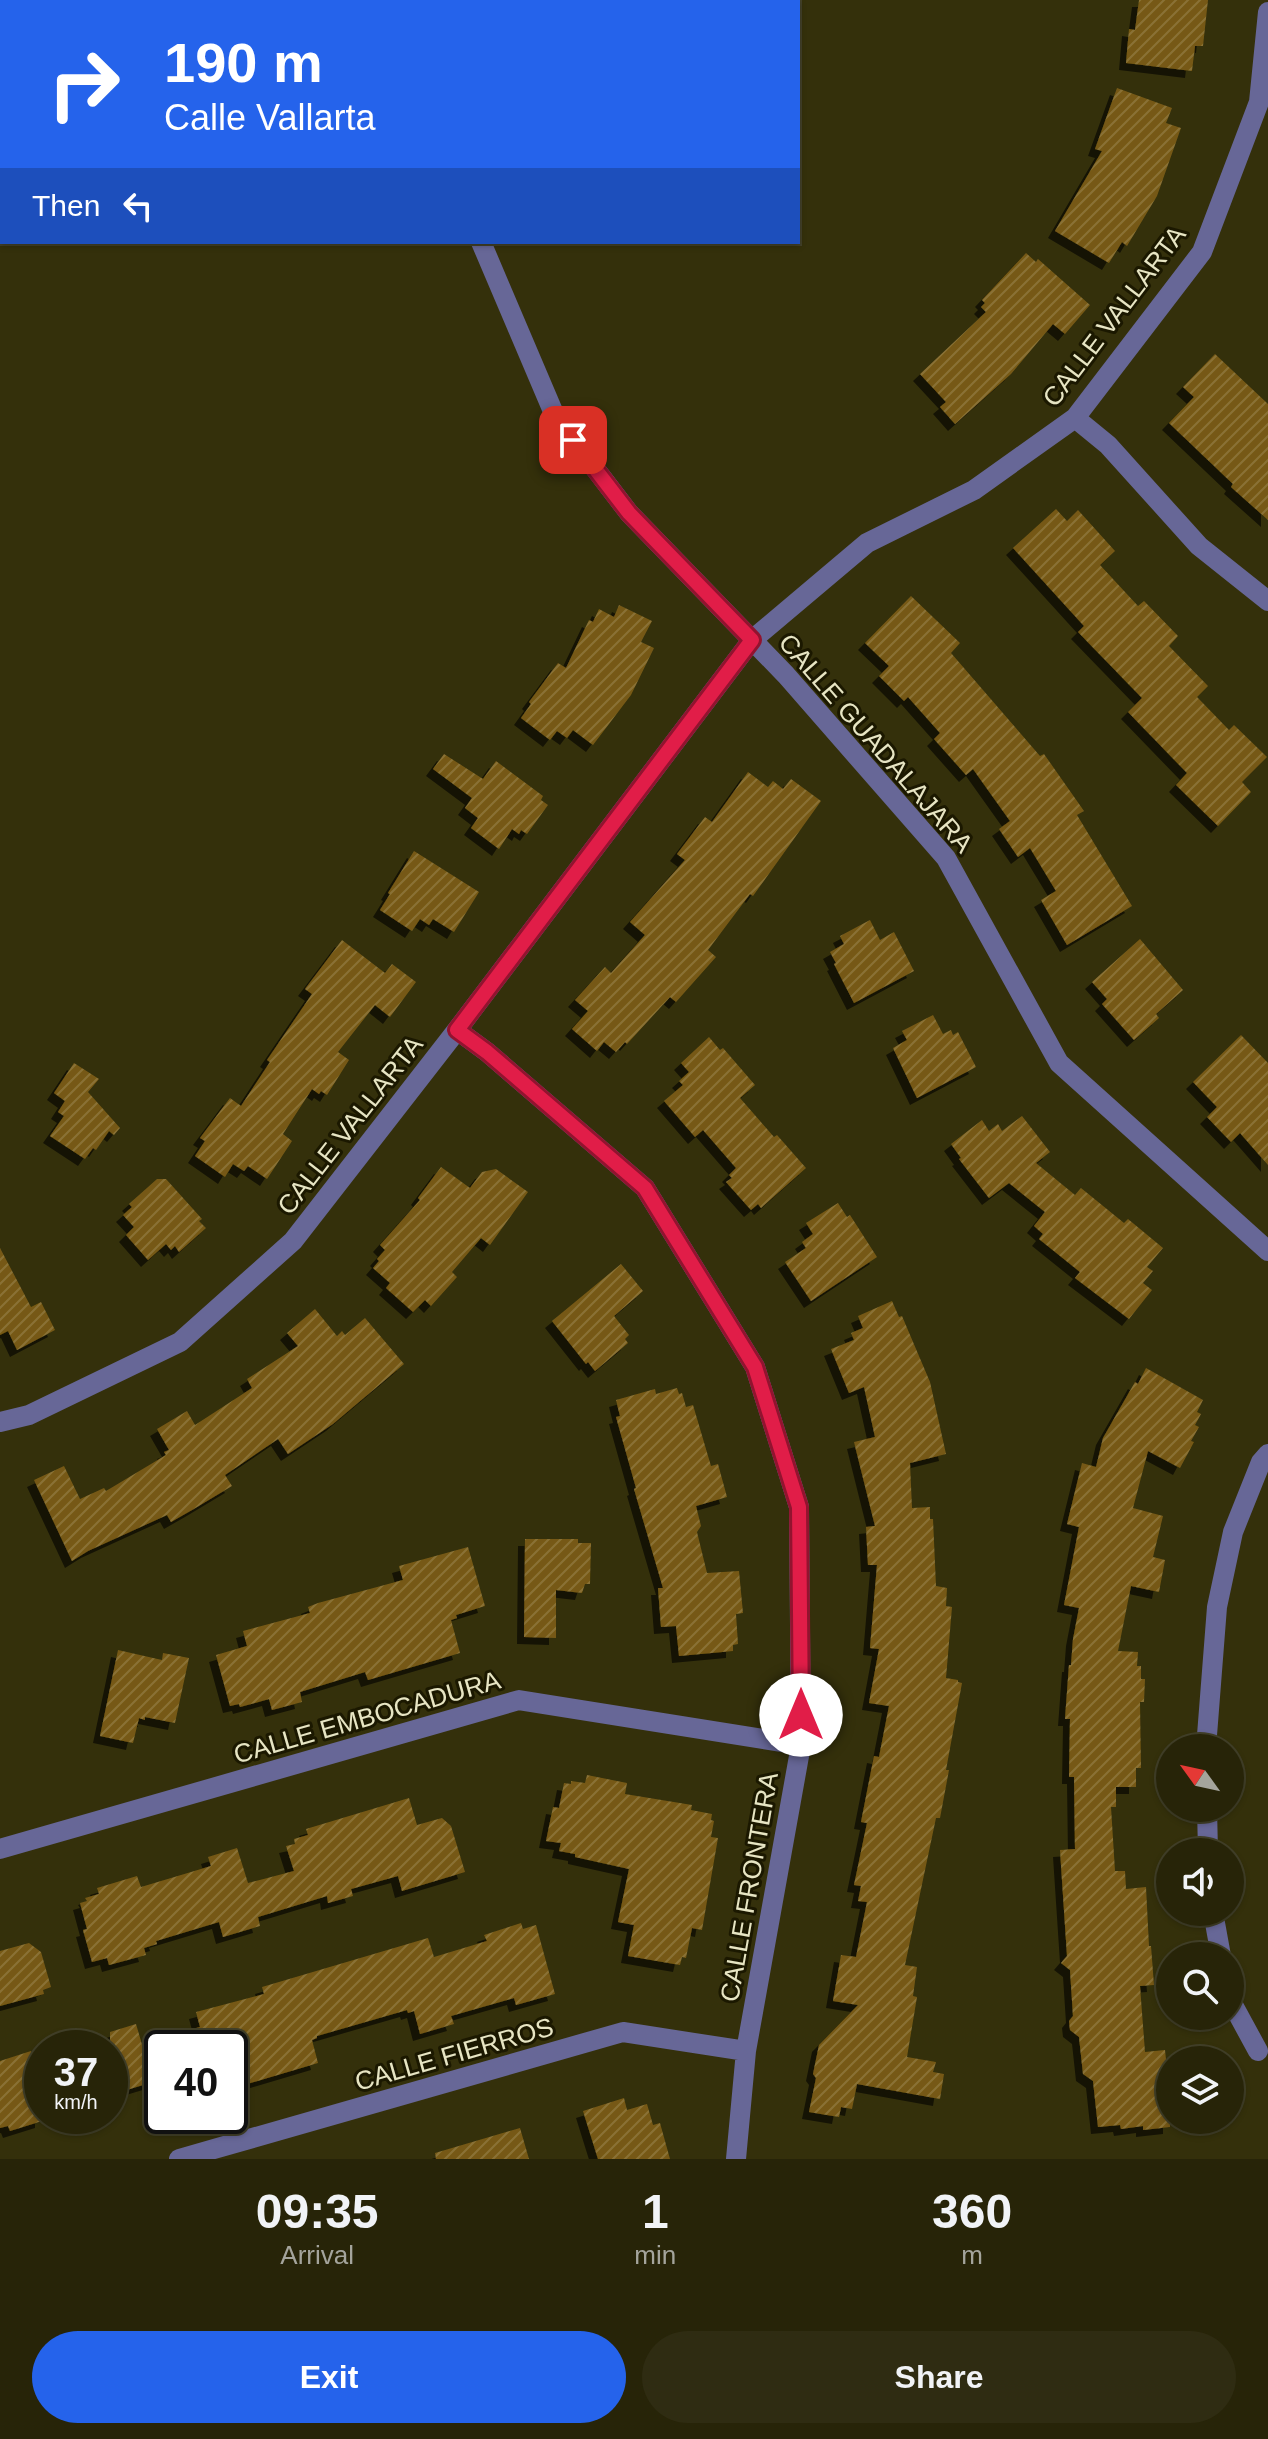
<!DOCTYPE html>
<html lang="en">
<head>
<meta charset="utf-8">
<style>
	:root { --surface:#272408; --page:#2f2c12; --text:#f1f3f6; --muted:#a4a49c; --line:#434129; --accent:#2563eb }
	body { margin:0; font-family:Arial,sans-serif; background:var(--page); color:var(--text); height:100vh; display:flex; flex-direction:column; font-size:30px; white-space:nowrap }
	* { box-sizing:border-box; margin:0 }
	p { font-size:26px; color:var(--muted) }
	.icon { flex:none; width:44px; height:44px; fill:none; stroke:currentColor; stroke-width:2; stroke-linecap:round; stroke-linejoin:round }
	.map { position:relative; height:2159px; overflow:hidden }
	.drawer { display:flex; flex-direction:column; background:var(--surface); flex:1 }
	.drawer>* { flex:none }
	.banner { position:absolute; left:0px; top:0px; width:800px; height:244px; box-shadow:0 2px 6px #0004,0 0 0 2px var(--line); background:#2563eb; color:#fff; overflow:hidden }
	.needle { width:52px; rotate:303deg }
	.controls { position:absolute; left:1156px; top:1734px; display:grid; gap:16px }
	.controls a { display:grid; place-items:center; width:88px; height:88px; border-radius:50%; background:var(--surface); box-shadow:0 2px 6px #0004,0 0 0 2px var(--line); font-size:40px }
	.speed { position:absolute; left:24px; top:2030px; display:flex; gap:16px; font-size:40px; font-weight:700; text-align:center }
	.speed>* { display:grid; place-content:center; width:104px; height:104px; border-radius:50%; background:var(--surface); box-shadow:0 2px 6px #0004,0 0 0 2px var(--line); line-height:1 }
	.speed small { font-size:20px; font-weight:400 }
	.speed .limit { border:4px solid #111; border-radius:12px; background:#fff; color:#111 }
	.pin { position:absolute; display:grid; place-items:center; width:68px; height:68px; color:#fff; margin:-34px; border-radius:16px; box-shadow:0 4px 12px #0006 }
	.me { position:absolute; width:88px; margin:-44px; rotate:0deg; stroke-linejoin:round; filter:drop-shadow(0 0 6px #0008) }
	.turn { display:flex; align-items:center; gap:28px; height:168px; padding:0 32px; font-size:36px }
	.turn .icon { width:104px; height:104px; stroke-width:2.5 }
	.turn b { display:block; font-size:56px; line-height:68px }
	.then { display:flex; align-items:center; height:76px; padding:0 32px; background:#0003; gap:16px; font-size:30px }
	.eta { display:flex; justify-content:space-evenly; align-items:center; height:136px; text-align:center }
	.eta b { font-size:48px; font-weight:600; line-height:56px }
	.cta { display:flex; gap:16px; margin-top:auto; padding:16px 32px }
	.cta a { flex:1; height:92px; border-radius:48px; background:var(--accent); color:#fff; font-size:32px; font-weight:600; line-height:92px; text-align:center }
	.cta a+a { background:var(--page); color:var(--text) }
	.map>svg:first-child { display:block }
	.building { fill:url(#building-hatch); filter:url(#shadow) }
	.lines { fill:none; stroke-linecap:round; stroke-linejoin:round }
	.minor { stroke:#676797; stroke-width:20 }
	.route-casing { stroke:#92132f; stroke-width:20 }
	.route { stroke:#e11d48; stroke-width:14 }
	.labels { text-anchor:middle; stroke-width:6; stroke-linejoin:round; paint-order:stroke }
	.street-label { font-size:26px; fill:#e7e5c3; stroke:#1b1800 }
</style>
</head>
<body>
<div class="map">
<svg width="1268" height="2159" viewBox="0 0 1268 2159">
	<defs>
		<pattern id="building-hatch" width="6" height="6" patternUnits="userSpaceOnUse" patternTransform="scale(2)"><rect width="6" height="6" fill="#765915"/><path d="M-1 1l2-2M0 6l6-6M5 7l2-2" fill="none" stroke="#8a7135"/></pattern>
		<filter id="shadow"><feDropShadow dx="-7" dy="7" stdDeviation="0" flood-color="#0009"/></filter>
	</defs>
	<rect width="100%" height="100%" fill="#34300b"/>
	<path class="building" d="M 1139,0 L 1208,0 L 1203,46 L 1195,46 L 1192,71 L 1126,63 L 1129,29 L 1135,30 Z
		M 1117,88 L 1172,108 L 1166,123 L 1181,128 L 1157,196 L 1127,246 L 1122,242 L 1109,263 L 1055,231 L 1102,151 L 1095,149 Z
		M 1026,253 L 1036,262 L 1038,259 L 1090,305 L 1065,334 L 1053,324 L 1011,374 L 955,424 L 940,407 L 946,402 L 920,374 L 986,312 L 981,307 L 985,303 L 982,300 Z
		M 1215,354 L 1268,404 L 1268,520 L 1231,487 L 1233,484 L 1169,423 L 1194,397 L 1183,387 Z
		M 1056,509 L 1067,521 L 1078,510 L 1115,551 L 1100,565 L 1138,606 L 1144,601 L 1178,636 L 1169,646 L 1208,686 L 1197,697 L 1229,730 L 1234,725 L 1267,757 L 1242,782 L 1251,792 L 1218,826 L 1176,785 L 1187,773 L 1128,712 L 1142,698 L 1078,632 L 1084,626 L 1013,548 Z
		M 911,596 L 960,643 L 951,653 L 1040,756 L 1044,754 L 1084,811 L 1077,815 L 1132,906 L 1067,945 L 1041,900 L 1056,891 L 1030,848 L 1018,857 L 999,829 L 1010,821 L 973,769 L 966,775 L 934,739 L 940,733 L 908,697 L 904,701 L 879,676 L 889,666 L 865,643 Z
		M 619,605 L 652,621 L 641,642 L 654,648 L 631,695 L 593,745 L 573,730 L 567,738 L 557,731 L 550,740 L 521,718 L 531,704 L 529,702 L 558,663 L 566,668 L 589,620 L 593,622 L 599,609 L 614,617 Z
		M 444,754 L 483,779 L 496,761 L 543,796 L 541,800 L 548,805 L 527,834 L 521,830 L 519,834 L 512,829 L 499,849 L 471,828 L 478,818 L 465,808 L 472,798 L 433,769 Z
		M 748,772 L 768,787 L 773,781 L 783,789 L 791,779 L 821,801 L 753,896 L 750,894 L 708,950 L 716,957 L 676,1002 L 670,997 L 627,1044 L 625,1042 L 616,1052 L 604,1042 L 597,1051 L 572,1029 L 588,1011 L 575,1000 L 605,967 L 611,973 L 645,935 L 630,922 L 685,860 L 677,854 L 705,817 L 712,822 Z
		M 414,851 L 479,892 L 454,932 L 433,919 L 429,925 L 420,919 L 412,931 L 380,910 L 390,894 L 388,893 Z
		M 870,920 L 880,940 L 894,932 L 914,971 L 854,1003 L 834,964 L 836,963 L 830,952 L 844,944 L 840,936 Z
		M 1140,939 L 1183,990 L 1156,1014 L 1159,1018 L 1134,1040 L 1102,1004 L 1107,999 L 1092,982 Z
		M 342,940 L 385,973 L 392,964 L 416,982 L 390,1017 L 375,1005 L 338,1052 L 349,1060 L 327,1095 L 321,1091 L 319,1094 L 312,1089 L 283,1134 L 292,1141 L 267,1179 L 248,1166 L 244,1171 L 233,1164 L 225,1177 L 195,1156 L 205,1141 L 200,1138 L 230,1098 L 241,1106 L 270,1062 L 267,1060 L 312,994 L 305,989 Z
		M 933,1015 L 943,1034 L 951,1030 L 953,1035 L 958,1032 L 976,1067 L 917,1098 L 893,1048 L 907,1040 L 902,1031 Z
		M 1241,1035 L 1268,1063 L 1268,1165 L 1240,1133 L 1231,1142 L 1207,1117 L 1217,1107 L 1193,1082 Z
		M 709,1037 L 720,1050 L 723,1048 L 755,1085 L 740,1098 L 774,1137 L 777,1135 L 806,1168 L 761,1208 L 758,1204 L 751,1210 L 726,1182 L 732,1178 L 729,1175 L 736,1168 L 703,1130 L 695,1137 L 664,1101 L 683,1085 L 679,1081 L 689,1072 L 681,1063 Z
		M 74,1063 L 99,1079 L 88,1092 L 120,1128 L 114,1135 L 109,1131 L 96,1150 L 93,1148 L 85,1159 L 50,1136 L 64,1116 L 58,1112 L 65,1101 L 54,1093 Z
		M 1022,1116 L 1050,1152 L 1036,1163 L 1075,1195 L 1081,1188 L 1124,1223 L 1128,1219 L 1163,1248 L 1147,1267 L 1153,1271 L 1143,1283 L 1152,1290 L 1129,1319 L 1075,1278 L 1080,1272 L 1039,1239 L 1043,1234 L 1034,1226 L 1045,1212 L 1009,1183 L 989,1198 L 959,1159 L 961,1158 L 951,1144 L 982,1120 L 989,1131 L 998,1124 L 1002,1131 Z
		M 441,1167 L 470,1188 L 482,1172 L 496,1169 L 528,1192 L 490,1245 L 481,1238 L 452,1272 L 457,1277 L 431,1306 L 425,1300 L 413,1312 L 386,1288 L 390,1283 L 373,1268 L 379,1261 L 377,1259 L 385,1250 L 380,1245 L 420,1200 L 418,1198 Z
		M 157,1179 L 166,1179 L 202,1219 L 199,1221 L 206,1228 L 179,1252 L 175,1246 L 171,1250 L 166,1244 L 148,1260 L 126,1235 L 134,1227 L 123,1215 L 132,1207 L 129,1204 Z
		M 838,1203 L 847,1217 L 850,1215 L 877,1257 L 811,1301 L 785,1262 L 806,1248 L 802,1242 L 813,1234 L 806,1223 Z
		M 0,1248 L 31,1307 L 41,1302 L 55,1330 L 17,1350 L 8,1331 L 0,1335 Z
		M 621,1264 L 643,1291 L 614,1316 L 629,1335 L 625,1339 L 628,1343 L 595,1371 L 588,1362 L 586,1364 L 552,1321 Z
		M 892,1301 L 899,1317 L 902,1316 L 930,1382 L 946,1454 L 910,1463 L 912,1508 L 930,1507 L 930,1519 L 933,1519 L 936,1586 L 947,1588 L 946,1606 L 952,1607 L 946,1678 L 958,1680 L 958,1682 L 962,1683 L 946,1770 L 949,1770 L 940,1818 L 936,1818 L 905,1965 L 917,1967 L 913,1996 L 917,1997 L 907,2057 L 936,2062 L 933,2072 L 944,2074 L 940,2099 L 857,2084 L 852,2109 L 841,2107 L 839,2117 L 809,2112 L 816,2078 L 813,2074 L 819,2045 L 858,2005 L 833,2001 L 841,1955 L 856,1957 L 867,1902 L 858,1901 L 861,1886 L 854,1885 L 867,1823 L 861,1822 L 874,1756 L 879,1757 L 889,1706 L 869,1703 L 879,1649 L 870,1648 L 877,1565 L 868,1565 L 866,1527 L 875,1526 L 854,1442 L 875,1437 L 864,1387 L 849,1393 L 831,1349 L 854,1340 L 851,1333 L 863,1328 L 858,1316 Z
		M 315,1309 L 337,1336 L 342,1331 L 345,1335 L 365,1318 L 404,1364 L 333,1424 L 288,1454 L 278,1439 L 225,1475 L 232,1486 L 192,1510 L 171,1522 L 167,1515 L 88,1551 L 72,1561 L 34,1480 L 64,1466 L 80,1499 L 104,1488 L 106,1491 L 166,1455 L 164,1452 L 169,1450 L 157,1429 L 187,1411 L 195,1425 L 252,1388 L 247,1379 L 298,1346 L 287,1333 Z
		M 1146,1368 L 1203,1400 L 1197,1412 L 1201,1414 L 1195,1425 L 1199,1427 L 1191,1441 L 1194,1442 L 1180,1468 L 1148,1451 L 1133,1508 L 1163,1516 L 1153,1557 L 1165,1560 L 1159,1592 L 1131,1586 L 1118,1651 L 1138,1652 L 1137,1666 L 1141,1666 L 1141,1679 L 1145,1679 L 1144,1702 L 1140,1702 L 1141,1768 L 1136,1768 L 1136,1787 L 1116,1787 L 1116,1807 L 1111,1807 L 1115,1871 L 1125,1871 L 1126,1889 L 1146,1887 L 1149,1946 L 1151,1946 L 1154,1985 L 1140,1986 L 1145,2052 L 1165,2050 L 1170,2097 L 1170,2127 L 1143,2130 L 1143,2126 L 1121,2129 L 1120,2125 L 1098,2127 L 1093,2081 L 1083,2074 L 1079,2037 L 1070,2030 L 1069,2021 L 1073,2016 L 1070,1970 L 1061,1963 L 1067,1956 L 1060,1850 L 1075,1849 L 1074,1777 L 1069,1777 L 1070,1719 L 1065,1719 L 1069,1665 L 1071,1665 L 1073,1639 L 1079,1608 L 1064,1605 L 1079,1527 L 1067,1524 L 1082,1463 L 1096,1467 L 1103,1438 L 1135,1382 L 1138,1384 Z
		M 677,1388 L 679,1394 L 682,1393 L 686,1407 L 693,1405 L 711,1466 L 718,1464 L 727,1497 L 696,1506 L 701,1526 L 697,1532 L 707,1573 L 739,1571 L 743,1613 L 736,1614 L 738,1644 L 733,1645 L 733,1651 L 679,1656 L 676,1626 L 661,1627 L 658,1588 L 663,1588 L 634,1489 L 636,1488 L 616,1417 L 620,1416 L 616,1400 L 655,1389 L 656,1394 Z
		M 525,1539 L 578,1539 L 578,1543 L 591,1543 L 590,1584 L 585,1584 L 582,1593 L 556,1590 L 556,1638 L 524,1637 Z
		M 468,1547 L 485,1606 L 456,1615 L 457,1618 L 451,1620 L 460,1653 L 368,1680 L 365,1672 L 300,1692 L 302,1702 L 272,1710 L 269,1699 L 240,1707 L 239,1704 L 230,1706 L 216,1655 L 247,1646 L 243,1631 L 310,1613 L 308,1607 L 318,1603 L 403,1580 L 399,1566 Z
		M 118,1650 L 162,1660 L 163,1653 L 189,1658 L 175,1723 L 145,1717 L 145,1720 L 139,1718 L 133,1743 L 100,1736 Z
		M 587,1775 L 627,1783 L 625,1794 L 692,1805 L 691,1810 L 712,1814 L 711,1820 L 714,1821 L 711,1837 L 718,1838 L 702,1930 L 692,1928 L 686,1958 L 682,1957 L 680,1965 L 628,1956 L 634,1925 L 618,1922 L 629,1869 L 575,1857 L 575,1854 L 559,1851 L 561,1843 L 546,1841 L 553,1807 L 559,1808 L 564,1783 L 571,1784 L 571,1781 L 585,1783 Z
		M 409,1798 L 417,1825 L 442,1818 L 451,1826 L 465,1872 L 402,1891 L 398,1876 L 351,1889 L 353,1896 L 328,1903 L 327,1896 L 258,1917 L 260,1926 L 223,1937 L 219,1922 L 156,1941 L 157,1944 L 144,1948 L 146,1955 L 109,1965 L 107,1958 L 92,1962 L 83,1930 L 87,1929 L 80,1903 L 87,1901 L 85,1898 L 99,1894 L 97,1888 L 137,1876 L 141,1887 L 211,1866 L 208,1857 L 237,1848 L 248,1883 L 294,1871 L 286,1846 L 295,1844 L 294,1839 L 308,1835 L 306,1829 Z
		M 521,1923 L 523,1929 L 536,1925 L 555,1994 L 516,2005 L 514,1998 L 451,2016 L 454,2024 L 420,2034 L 414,2011 L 408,2013 L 407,2010 L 317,2036 L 317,2038 L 312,2040 L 318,2063 L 230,2089 L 230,2048 L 150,2048 L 149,2041 L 200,2027 L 196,2012 L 264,1994 L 262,1987 L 428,1938 L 434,1957 L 487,1941 L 484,1935 Z
		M 29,1943 L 41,1952 L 51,1987 L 43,1990 L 44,1994 L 0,2006 L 0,1951 Z
		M 136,2024 L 153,2082 L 110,2095 L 110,2032 Z
		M 31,2051 L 32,2054 L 42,2051 L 42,2121 L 10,2131 L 8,2126 L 0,2128 L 0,2061 Z
		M 624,2098 L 627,2110 L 647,2104 L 653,2125 L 660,2123 L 670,2159 L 598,2159 L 583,2111 Z
		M 520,2128 L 529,2159 L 436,2159 L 435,2153 Z"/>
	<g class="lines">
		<path class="minor" d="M 312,0 L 314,2
			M 481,242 L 555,416 L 629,513 L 786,675 L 946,858 L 1059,1063 L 1268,1251
			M 1075,418 L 1108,445 L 1199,546 L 1268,601
			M 457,1030 L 487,1052 L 645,1188 L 755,1367 L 799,1507 L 801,1745 L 746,2051 L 736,2159
			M 0,1422 L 29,1415 L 180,1342 L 293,1241 L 457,1030 L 752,640 L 867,543 L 974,490 L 1075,418 L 1202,252 L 1259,102 L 1268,12
			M 1206,1748 L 1217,1607 L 1233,1532 L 1261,1462 L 1268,1454
			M 1207,1808 L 1208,1852
			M 0,1849 L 519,1700 L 801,1745
			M 1213,1912 L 1221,1956
			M 1230,1993 L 1233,2005 L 1258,2051
			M 179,2159 L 623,2032 L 746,2051"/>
	</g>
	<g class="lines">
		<defs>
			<path id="route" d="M 573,440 L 629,513 L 752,640 L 457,1030 L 487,1052 L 645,1188 L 755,1367 L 799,1507 L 801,1715"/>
		</defs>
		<use href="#route" class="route-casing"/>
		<use href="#route" class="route"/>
	</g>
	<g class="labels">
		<g class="street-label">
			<text transform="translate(1114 316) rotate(-53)" y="9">CALLE VALLARTA</text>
			<text transform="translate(876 743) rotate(49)" y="9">CALLE GUADALAJARA</text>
			<text transform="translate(350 1125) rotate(-52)" y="9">CALLE VALLARTA</text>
			<text transform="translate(367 1717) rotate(-16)" y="9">CALLE EMBOCADURA</text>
			<text transform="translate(749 1887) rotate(-80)" y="9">CALLE FRONTERA</text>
			<text transform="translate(454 2054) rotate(-16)" y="9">CALLE FIERROS</text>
		</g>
	</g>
</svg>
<div class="controls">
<a><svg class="needle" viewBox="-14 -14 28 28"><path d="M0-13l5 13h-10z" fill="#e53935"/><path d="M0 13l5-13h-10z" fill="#a4a49c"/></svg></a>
<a><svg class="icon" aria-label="sound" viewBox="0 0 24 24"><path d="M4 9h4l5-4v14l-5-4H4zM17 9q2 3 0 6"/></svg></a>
<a><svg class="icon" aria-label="search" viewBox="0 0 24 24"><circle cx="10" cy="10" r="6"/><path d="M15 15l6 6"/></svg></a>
<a><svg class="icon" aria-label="layers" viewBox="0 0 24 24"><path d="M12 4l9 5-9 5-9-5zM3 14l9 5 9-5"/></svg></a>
</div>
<div class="speed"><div>37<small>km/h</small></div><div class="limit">40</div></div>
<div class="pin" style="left:573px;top:440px;background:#d93025"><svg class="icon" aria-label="arrive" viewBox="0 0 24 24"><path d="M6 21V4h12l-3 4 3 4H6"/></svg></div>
<svg class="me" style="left:801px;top:1715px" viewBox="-20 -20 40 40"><circle r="19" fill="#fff"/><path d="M0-13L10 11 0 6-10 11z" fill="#e11d48"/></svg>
<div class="banner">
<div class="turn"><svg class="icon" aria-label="right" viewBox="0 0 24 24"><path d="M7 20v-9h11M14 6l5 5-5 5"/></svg><div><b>190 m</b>Calle Vallarta</div></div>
<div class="then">Then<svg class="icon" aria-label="left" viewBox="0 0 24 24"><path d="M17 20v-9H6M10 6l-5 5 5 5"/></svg></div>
</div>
</div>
<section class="drawer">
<div class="eta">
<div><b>09:35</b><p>Arrival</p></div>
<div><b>1</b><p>min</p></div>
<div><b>360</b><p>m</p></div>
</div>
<div class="cta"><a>Exit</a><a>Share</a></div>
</section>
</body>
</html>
